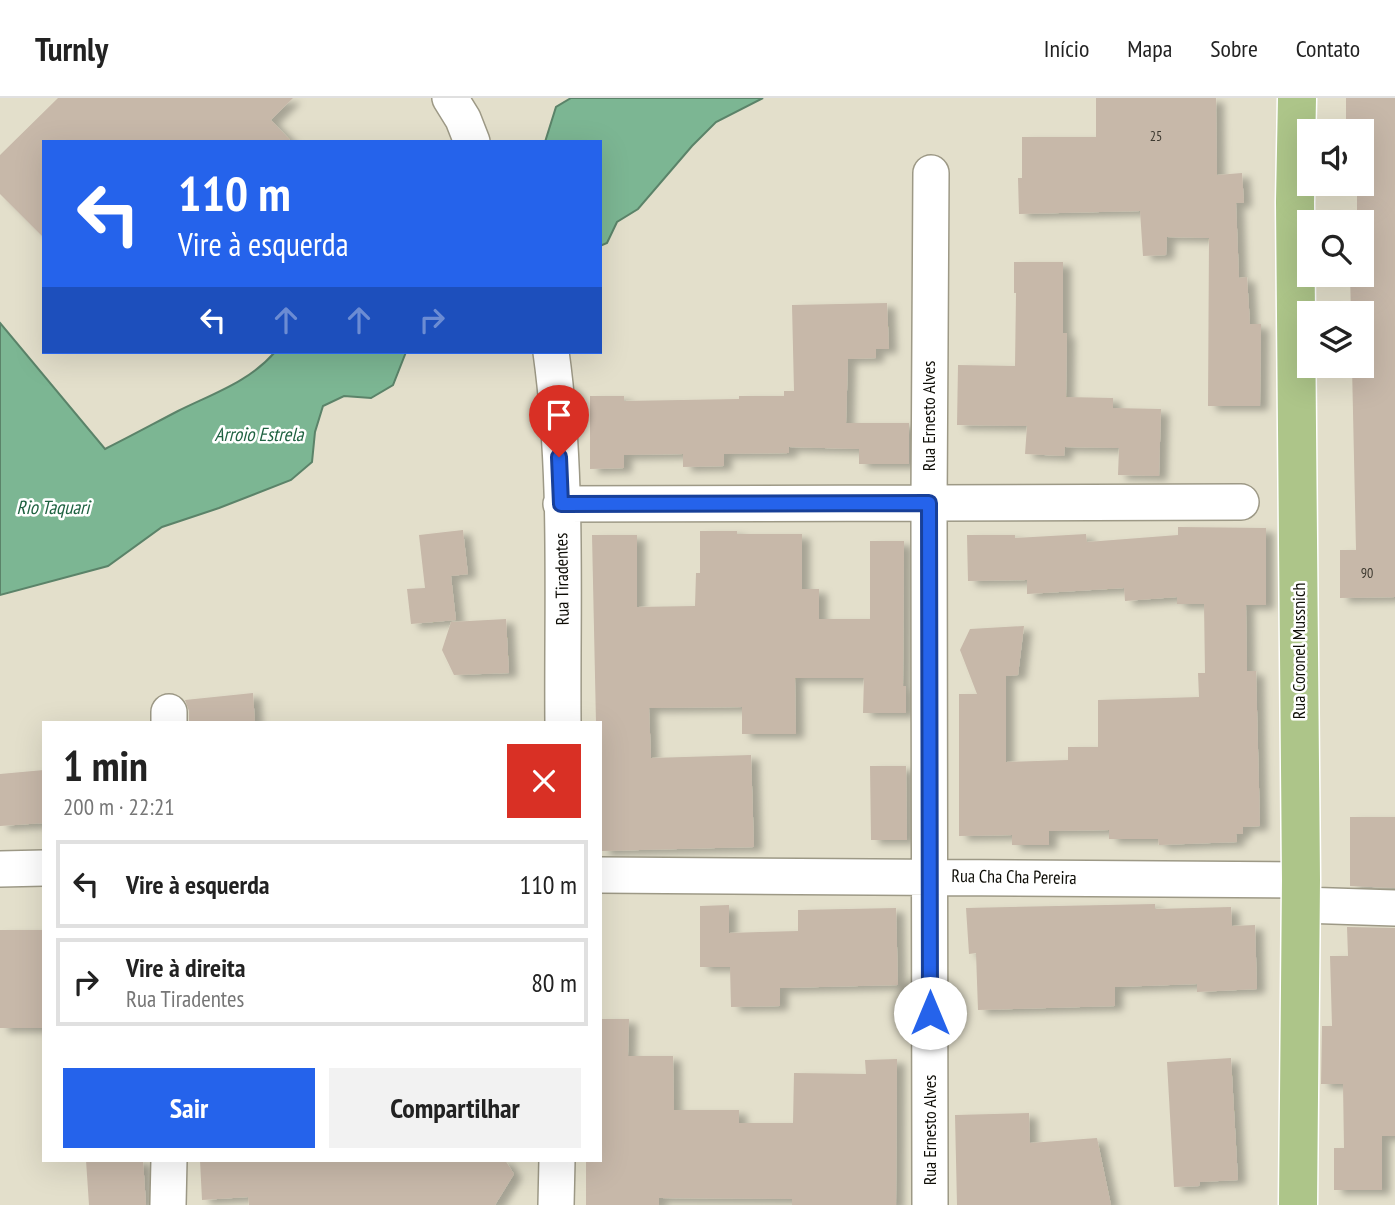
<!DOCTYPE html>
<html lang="pt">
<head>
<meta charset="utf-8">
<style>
	:root { --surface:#fff; --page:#f2f2f2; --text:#222; --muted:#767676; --line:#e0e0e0; --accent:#2563eb }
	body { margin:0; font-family:"PT Sans Narrow",sans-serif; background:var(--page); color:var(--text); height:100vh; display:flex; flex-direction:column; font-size:26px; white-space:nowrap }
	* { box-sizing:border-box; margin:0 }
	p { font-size:23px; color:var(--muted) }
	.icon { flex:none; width:38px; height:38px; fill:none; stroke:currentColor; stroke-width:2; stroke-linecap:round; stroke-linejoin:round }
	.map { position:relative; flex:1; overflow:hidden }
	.panel { position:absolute; left:42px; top:623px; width:560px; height:441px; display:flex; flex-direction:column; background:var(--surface); border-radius:0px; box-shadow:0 7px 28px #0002 }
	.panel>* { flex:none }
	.banner { position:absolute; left:42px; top:42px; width:560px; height:214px; border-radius:0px; box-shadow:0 7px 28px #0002; background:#2563eb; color:#fff; overflow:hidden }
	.controls { position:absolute; left:1297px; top:21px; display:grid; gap:14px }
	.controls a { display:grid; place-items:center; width:77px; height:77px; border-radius:0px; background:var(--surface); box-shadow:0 7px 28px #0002; font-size:35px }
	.pin { position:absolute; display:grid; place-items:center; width:60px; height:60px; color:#fff; margin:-72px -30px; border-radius:50% 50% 50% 0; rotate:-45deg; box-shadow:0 0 7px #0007 }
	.pin .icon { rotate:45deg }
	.me { position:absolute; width:77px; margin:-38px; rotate:0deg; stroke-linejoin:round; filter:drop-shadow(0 0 5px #0008) }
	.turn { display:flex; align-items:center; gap:24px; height:147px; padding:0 21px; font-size:32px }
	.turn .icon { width:91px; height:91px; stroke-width:2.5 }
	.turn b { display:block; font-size:49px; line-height:60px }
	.lanes { display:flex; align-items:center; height:66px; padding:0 21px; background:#0003; justify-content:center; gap:35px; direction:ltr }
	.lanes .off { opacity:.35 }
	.round { display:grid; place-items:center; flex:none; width:74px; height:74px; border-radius:0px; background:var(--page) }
	.overview { display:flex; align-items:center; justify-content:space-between; height:119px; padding:0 21px }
	h1 { font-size:42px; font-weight:800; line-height:52px }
	.button { display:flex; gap:14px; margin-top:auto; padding:14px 21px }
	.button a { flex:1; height:80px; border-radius:0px; background:var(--accent); color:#fff; font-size:28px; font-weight:800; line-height:80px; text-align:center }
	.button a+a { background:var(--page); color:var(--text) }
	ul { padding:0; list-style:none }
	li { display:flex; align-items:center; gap:21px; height:88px; margin:0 14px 10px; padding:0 7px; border:4px solid var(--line); border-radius:0px }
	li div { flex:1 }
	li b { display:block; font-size:26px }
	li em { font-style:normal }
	header { display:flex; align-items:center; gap:42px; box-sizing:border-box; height:98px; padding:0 35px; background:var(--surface); border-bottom:2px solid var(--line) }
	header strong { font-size:33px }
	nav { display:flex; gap:38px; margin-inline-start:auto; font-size:24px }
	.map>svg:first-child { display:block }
	.water { fill:#7cb693; stroke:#5b8369; stroke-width:2 }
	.building { fill:#c7b8a9; filter:url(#shadow) }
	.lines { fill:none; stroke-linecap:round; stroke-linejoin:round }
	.minor-casing { stroke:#9d9986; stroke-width:38 }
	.major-casing { stroke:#fff; stroke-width:41 }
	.minor { stroke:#fff; stroke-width:35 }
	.major { stroke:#adc589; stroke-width:38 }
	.route-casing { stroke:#184099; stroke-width:18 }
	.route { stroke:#2563eb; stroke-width:12 }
	.labels { text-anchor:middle; stroke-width:5; stroke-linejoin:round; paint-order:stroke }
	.number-label { font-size:14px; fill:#3c382f }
	.street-label { font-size:18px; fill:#0e0d06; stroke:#fff }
	.water-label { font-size:19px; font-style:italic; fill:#1f6241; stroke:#fff }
</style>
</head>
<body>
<header>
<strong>Turnly</strong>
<nav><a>Início</a><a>Mapa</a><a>Sobre</a><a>Contato</a></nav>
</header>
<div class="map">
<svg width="1395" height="1107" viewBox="0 0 1395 1107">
	<defs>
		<filter id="shadow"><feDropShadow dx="8" dy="4.5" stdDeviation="3.5" flood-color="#0004"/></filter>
	</defs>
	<rect width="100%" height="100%" fill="#e3dfcb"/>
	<path class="water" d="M 571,0 L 763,0 L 716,24 L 692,48 L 638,111 L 617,124 L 607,145 L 600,148 L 600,44 L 545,44 L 556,9 Z
		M 0,225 L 105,351 C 129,339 153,326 178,313 C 212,296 249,284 275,254 L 406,254 L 393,287 L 371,300 L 344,298 L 323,308 L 315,334 L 312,364 L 291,382 L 219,410 L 162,429 L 108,468 L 0,497 Z"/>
	<path class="building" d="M 58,0 L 293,0 L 271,22 L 292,44 L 44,44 L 44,140 L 0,96 L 0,57 Z
		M 1096,0 L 1216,0 L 1217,77 L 1242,75 L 1244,105 L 1236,105 L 1239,180 L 1247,179 L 1250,226 L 1261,226 L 1260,308 L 1208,308 L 1209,140 L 1167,139 L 1166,157 L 1143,158 L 1140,113 L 1019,116 L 1018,80 L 1022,80 L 1022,39 L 1096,39 Z
		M 1346,0 L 1395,0 L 1395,499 L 1340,500 L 1340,452 L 1356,452 L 1352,268 L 1362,268 L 1362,215 L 1351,215 L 1350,177 L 1362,177 L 1362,124 L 1357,124 L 1357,86 L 1362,86 L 1362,33 L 1346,33 Z
		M 1014,164 L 1063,164 L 1063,235 L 1067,235 L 1066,299 L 1113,300 L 1113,310 L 1161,311 L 1159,378 L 1118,377 L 1119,350 L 1065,349 L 1064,358 L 1025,356 L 1027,328 L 957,327 L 958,267 L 1015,268 L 1016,195 L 1014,195 Z
		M 887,205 L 889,251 L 876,251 L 876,260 L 848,261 L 846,325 L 909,325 L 909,366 L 859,366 L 859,351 L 789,349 L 789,355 L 724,356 L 724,368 L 683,369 L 683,356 L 624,357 L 624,370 L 590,371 L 590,298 L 624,298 L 624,303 L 739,301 L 739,298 L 784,298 L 784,293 L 794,293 L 792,207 Z
		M 1178,429 L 1266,430 L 1266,507 L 1246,507 L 1247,573 L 1256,573 L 1260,728 L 1243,729 L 1243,736 L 1236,736 L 1237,744 L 1159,747 L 1158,741 L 1109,741 L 1109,732 L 1049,733 L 1049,747 L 1012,747 L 1012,737 L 959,738 L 959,596 L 977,596 L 960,552 L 970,531 L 1024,528 L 1018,577 L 1006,578 L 1006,664 L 1068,662 L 1068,649 L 1098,649 L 1098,602 L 1199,599 L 1198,575 L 1205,575 L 1204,506 L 1177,506 L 1177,499 L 1125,503 L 1124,490 L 1027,496 L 1027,482 L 968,483 L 967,437 L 1015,437 L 1015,440 L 1086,436 L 1087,444 L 1178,437 Z
		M 463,432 L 468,476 L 451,478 L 456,522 L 411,526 L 407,491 L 425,490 L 419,437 Z
		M 700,433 L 737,433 L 737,436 L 802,436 L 802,491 L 819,491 L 819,521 L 870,521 L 870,443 L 904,443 L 903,588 L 906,588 L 906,615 L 863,615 L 864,580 L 795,580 L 796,636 L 742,636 L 742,609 L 649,610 L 651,660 L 751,657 L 754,749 L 602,753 L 600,625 L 596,625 L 592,437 L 637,437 L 637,509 L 695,508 L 696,475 L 700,475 Z
		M 506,521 L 509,575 L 454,577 L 442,552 L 451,524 Z
		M 253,595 L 255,625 L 189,625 L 189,613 L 185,602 Z
		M 870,668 L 906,668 L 907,742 L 871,742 Z
		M 44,672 L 44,725 L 0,728 L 0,676 Z
		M 1350,719 L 1395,719 L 1395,790 L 1350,788 Z
		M 1155,806 L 1155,811 L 1231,809 L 1232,828 L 1255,827 L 1257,891 L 1197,894 L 1197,886 L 1115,889 L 1115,908 L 978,912 L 976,855 L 969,856 L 966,810 Z
		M 729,807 L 729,835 L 798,833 L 798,812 L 896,810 L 898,887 L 780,890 L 780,908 L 731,909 L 730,869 L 700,869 L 700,808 Z
		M 1347,829 L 1395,830 L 1395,1038 L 1382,1038 L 1382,1092 L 1334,1092 L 1334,1050 L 1344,1050 L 1343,986 L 1321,986 L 1322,928 L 1332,928 L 1330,858 L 1348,858 Z
		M 0,832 L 44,832 L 44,930 L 0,930 Z
		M 600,921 L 629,921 L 628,958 L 673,958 L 674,1012 L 739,1012 L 739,1025 L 793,1025 L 794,975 L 866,976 L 865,962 L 897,961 L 896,1107 L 792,1107 L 792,1101 L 659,1100 L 659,1107 L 586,1107 L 586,1062 L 600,1062 Z
		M 1231,960 L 1238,1082 L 1200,1084 L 1199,1088 L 1174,1089 L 1167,964 Z
		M 1029,1015 L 1030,1045 L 1097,1040 L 1111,1107 L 957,1107 L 955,1017 Z
		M 86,1062 L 143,1062 L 146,1107 L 89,1107 Z
		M 200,1062 L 505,1062 L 514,1076 L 495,1107 L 249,1107 L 248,1099 L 202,1102 Z"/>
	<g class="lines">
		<defs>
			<path id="minor" d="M 450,0 L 463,21 L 472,44
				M 551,254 C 568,376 562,502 563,625
				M 561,406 L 1241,404
				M 169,614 L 169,625
				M 0,771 L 44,770
				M 600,777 L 1301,782
				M 1301,807 L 1395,810
				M 168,1107 L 169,1062
				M 556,1107 L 557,1062
				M 930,1107 L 929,405 L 931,75"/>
			<path id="major" d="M 1297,0 L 1295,104 L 1301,782 L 1298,1107"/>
		</defs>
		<use href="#minor" class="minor-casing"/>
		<use href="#major" class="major-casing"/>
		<use href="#minor" class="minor"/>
		<use href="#major" class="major"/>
	</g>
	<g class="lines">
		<defs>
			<path id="route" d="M 559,359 L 561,406 L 929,405 L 930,915"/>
		</defs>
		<use href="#route" class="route-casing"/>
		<use href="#route" class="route"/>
	</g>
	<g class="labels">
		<g class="number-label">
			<text x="1156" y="43">25</text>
			<text x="1367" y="480">90</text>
		</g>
		<g class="street-label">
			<text transform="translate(929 318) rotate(-90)" y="6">Rua Ernesto Alves</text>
			<text transform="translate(562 481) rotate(-91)" y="6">Rua Tiradentes</text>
			<text transform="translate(1299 553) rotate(-90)" y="6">Rua Coronel Mussnich</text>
			<text transform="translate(1014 779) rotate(1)" y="6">Rua Cha Cha Pereira</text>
			<text transform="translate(930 1032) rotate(-90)" y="6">Rua Ernesto Alves</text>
		</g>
		<g class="water-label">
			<text x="259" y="343">Arroio Estrela</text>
			<text x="53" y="416">Rio Taquari</text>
		</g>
	</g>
</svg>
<div class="controls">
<a><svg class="icon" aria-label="sound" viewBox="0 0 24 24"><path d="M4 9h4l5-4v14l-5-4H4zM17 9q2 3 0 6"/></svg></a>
<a><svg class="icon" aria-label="search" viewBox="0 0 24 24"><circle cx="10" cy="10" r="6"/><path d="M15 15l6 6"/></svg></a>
<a><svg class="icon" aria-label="layers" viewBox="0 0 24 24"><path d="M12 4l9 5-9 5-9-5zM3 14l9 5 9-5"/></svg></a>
</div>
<div class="pin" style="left:559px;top:359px;background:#d93025"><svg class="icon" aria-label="arrive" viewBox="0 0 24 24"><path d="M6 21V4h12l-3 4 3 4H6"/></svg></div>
<svg class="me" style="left:930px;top:915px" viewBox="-20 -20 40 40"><circle r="19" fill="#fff"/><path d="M0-13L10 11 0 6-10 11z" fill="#2563eb"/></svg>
<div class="banner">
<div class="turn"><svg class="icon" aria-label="left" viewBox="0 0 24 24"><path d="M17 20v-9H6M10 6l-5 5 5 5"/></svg><div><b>110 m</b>Vire à esquerda</div></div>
<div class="lanes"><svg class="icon" aria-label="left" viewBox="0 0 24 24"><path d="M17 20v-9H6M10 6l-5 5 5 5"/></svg><svg class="icon off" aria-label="ahead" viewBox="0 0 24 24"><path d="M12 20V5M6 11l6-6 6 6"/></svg><svg class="icon off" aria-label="ahead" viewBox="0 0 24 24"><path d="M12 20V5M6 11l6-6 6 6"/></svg><svg class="icon off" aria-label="right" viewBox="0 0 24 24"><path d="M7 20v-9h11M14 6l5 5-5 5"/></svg></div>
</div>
<section class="panel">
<div class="overview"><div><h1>1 min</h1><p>200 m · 22:21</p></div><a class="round" style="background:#d93025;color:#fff"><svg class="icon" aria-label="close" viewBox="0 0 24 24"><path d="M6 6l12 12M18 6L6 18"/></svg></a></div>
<ul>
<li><svg class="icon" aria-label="left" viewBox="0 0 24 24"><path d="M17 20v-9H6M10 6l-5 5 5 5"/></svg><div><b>Vire à esquerda</b></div><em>110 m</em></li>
<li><svg class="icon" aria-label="right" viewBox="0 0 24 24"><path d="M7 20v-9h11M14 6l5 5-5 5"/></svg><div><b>Vire à direita</b><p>Rua Tiradentes</p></div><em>80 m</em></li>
</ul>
<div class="button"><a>Sair</a><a>Compartilhar</a></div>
</section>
</div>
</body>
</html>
